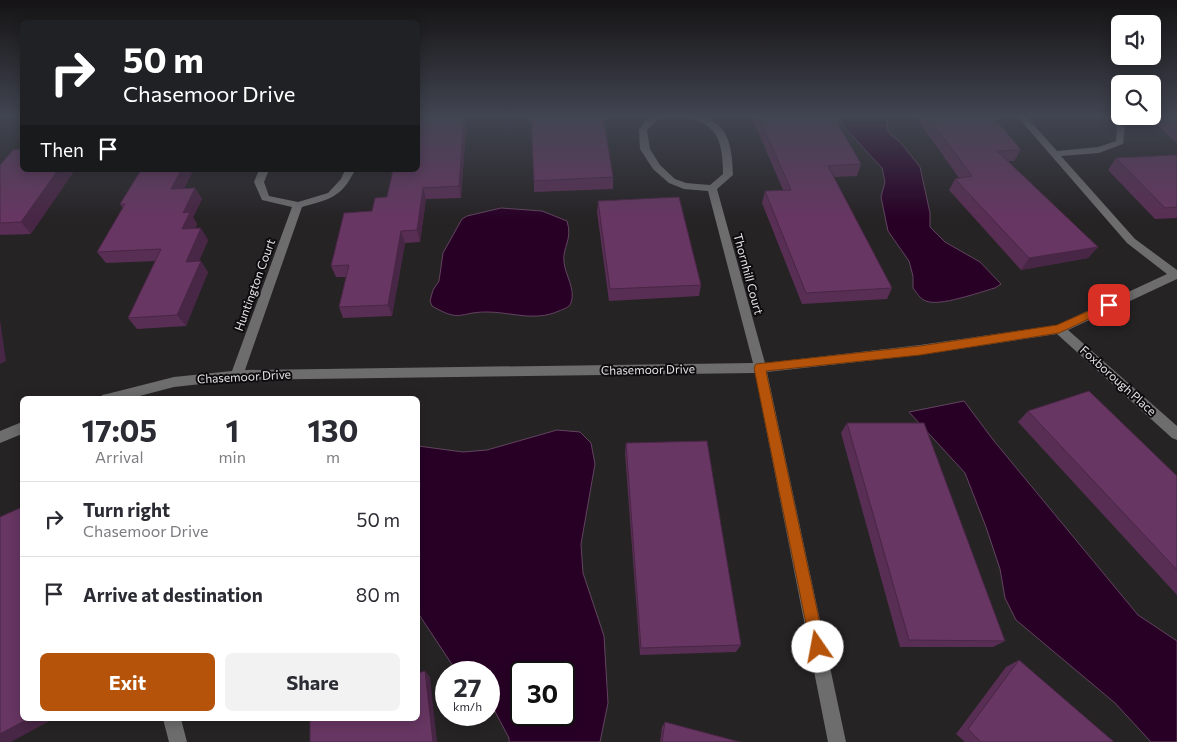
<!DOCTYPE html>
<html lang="en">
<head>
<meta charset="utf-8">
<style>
	:root { --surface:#fff; --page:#f2f2f3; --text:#2b2b33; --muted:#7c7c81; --line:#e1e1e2; --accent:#b45309 }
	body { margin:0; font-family:Commissioner,sans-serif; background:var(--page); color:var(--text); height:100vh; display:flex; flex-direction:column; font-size:19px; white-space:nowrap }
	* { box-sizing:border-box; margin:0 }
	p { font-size:16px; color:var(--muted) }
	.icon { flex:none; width:28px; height:28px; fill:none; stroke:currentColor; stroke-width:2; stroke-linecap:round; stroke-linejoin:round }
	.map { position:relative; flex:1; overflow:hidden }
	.sheet { position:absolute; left:20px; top:396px; width:400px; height:325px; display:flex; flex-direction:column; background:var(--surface); border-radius:8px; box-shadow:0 2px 12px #0003 }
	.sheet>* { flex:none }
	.banner { position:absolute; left:20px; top:20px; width:400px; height:152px; border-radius:8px; box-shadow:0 2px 12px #0003; background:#202124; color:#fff; overflow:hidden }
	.buttons { position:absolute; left:1111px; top:15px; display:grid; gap:10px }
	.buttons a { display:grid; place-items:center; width:50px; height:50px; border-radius:8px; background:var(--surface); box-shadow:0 2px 12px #0003; font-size:25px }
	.speed { position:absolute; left:435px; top:661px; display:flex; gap:10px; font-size:25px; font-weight:700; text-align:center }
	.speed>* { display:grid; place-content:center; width:65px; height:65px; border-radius:50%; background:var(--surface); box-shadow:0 2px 12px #0003; line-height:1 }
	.speed small { font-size:12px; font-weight:400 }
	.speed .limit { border:2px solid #111; border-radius:8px; background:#fff; color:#111 }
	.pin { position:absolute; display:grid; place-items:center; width:42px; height:42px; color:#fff; margin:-21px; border-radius:10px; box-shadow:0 2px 8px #0006 }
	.me { position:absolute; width:55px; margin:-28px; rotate:348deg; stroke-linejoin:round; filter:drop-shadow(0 0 4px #0008) }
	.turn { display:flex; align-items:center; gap:18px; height:105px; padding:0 20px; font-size:22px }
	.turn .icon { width:65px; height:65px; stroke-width:2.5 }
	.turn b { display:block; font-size:35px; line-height:42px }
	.then { display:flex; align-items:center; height:48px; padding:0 20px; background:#0003; gap:10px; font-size:19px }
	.eta { display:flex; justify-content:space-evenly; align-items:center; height:85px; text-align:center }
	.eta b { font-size:30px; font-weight:700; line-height:35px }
	.cta { display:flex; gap:10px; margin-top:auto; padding:10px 20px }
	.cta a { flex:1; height:58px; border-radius:8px; background:var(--accent); color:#fff; font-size:20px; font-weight:700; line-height:58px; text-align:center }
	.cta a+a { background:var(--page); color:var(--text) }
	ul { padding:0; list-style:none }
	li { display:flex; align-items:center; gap:15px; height:75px; padding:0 20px; border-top:1px solid var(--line) }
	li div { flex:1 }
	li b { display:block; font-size:19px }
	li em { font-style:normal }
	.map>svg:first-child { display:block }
	.water { fill:#280026; stroke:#61445f; fill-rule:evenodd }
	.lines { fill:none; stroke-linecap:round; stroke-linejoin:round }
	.minor { fill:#6e6d6e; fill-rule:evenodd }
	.wall { fill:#592e54 }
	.shaded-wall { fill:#482645 }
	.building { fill:#673662; stroke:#482645 }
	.route { fill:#b45309; stroke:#753606 }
	.labels { text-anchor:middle; stroke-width:4; stroke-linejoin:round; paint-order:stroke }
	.street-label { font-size:12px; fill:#e6e4e5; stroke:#0e0c0e }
</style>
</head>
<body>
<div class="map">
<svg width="1177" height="742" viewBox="0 0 1177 742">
	<rect width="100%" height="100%" fill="#262325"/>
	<path class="water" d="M 836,115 L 888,115 L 887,129 L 891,135 L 901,143 L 920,167 L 930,213 L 930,227 L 945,242 L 980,262 L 1001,284 L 995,288 C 980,292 939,307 926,301 C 920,299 917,293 913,288 L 913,276 L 909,261 L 888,231 L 881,197 L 885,182 L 882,168 L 844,127 Z
		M 501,208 L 542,211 L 567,221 C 573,240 562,247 564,262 C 565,275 576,289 571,303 C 569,308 563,309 559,311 C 534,322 512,312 486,312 C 459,312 461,323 432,306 L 430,301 L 433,290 L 439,281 L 443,253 L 462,219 L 467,216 Z
		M 964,401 L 994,441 L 1138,615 L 1177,641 L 1177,742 L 1151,742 L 1115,703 L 1016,620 L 1005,598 L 1000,569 L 986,527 L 965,473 L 909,412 Z
		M 557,430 L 580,432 L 591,443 L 595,464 L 581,544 L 583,573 L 604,636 L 608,703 L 600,742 L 509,742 L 509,738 L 489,700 L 489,672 L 457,672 L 418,613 L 418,446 L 463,452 L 487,450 ZM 564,672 L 564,715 L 521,715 L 521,672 Z"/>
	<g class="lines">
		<path class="minor" d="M 656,115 C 708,115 732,113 733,175 L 717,189 L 765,363 L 920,345 L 1057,325 L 1167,274 L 1127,243 L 1016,115 L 1025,115 L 1057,151 L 1098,147 L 1116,141 L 1117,126 L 1107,115 L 1116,115 L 1125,126 L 1123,144 L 1099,153 L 1061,156 L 1135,239 L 1177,270 L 1177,279 L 1068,330 L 1177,426 L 1177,440 L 1172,438 L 1057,334 L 920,355 L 767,372 L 846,742 L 828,742 L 755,373 L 237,380 L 174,387 L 128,399 L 101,399 L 102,395 L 107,394 L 174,377 L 232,371 L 292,207 L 262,200 L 254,182 L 259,170 L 269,170 L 264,182 L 269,196 L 298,202 L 328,193 L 341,179 L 345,170 L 355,170 C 341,198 330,199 302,207 L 245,370 L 753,363 L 708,191 L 684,189 L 669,183 L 653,169 L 640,149 L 639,130 L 646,120 ZM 670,117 C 713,118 723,133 723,174 L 710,185 L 686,183 L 675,179 L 660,165 L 650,149 L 647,130 L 658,120 Z
			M 22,422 L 22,434 L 0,443 L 0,431 Z
			M 163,719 L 181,719 L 187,742 L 169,742 Z"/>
	</g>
	<path class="wall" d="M 467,115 L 461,198 L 426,199 L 420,242 L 405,243 L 392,316 L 343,318 L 339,307 L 346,277 L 336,277 L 331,266 L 372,211 L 387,197 Z
		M 751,115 L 833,115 L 861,164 L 857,176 L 834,177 L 892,288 L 887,299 L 802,304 L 762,203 L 765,191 L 783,190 Z
		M 914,115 L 992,115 L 1021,150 L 1014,161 L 1008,161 L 1098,247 L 1088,258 L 1021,270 L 949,190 L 955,179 L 959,178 Z
		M 1152,115 L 1177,115 L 1177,143 L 1147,116 L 1152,116 Z
		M 1177,155 L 1177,218 L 1155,219 L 1108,170 L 1116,158 Z
		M 0,165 L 31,234 L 0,235 Z
		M 613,177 L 613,189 L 534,192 L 534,181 Z
		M 184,188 L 195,188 L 202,199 L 193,217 L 197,224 L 195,229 L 208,240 L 199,261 L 208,272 L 186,326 L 137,329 L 128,318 L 156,261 L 106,263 L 97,252 L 123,208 L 120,204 Z
		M 598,201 L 701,285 L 699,296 L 609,301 L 597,212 Z
		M 1028,411 L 1177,476 L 1177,595 L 1018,422 Z
		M 847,423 L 1005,641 L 993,647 L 900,647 L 841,433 Z
		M 626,443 L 741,645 L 736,652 L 640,655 L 625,453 Z
		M 1019,660 L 1114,742 L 965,742 L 956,734 L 1006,667 Z
		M 665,722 L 740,742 L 660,742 L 662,727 Z"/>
	<path class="shaded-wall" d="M 464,115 L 467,115 L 461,198 L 459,186 Z
		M 58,170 L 75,170 L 31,234 L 21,222 Z
		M 181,170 L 194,170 L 178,200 L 171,189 Z
		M 195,188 L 202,199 L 193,217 L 197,224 L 189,241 L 182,229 L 183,213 Z
		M 423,188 L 426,199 L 420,242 L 417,230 Z
		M 201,228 L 208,240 L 194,273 L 186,262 Z
		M 401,231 L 405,243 L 392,316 L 388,305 Z
		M 1098,247 L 1088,258 L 1021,270 L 1029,258 Z
		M 201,261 L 208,272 L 186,326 L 177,315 Z
		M 0,320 L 6,361 L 0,364 Z
		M 425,671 L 430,677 L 437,742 L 433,742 Z
		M 28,719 L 53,719 L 11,742 L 0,742 L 0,734 Z"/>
	<path class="building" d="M 439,115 L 464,115 L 459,186 L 423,188 L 417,230 L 401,231 L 388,305 L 339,307 L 349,265 L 331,266 L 344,213 L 372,211 L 375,198 L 387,197 L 393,170 L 418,170 L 418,116 Z
		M 531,115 L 603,115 L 613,177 L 534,181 Z
		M 758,115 L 833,115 L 861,164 L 828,166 L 892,288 L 806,293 L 765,191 L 791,190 Z
		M 927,115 L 992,115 L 1021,150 L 997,151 L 1098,247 L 1029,258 L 955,179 L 972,176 Z
		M 1167,115 L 1177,115 L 1177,124 Z
		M 22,149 L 22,170 L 58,170 L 21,222 L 0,223 L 0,165 L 13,150 Z
		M 1177,155 L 1177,207 L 1165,208 L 1116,158 Z
		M 141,170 L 181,170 L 171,189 L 195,188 L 183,213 L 190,212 L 182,229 L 201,228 L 186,262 L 201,261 L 177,315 L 128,318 L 161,249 L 97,252 L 125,204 L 120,204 Z
		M 679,197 L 701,285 L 610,289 L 598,201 Z
		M 1089,391 L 1177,476 L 1177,570 L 1028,411 Z
		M 847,423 L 924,423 L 1005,641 L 909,640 Z
		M 707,441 L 741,645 L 641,648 L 626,443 Z
		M 22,507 L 22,719 L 28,719 L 0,734 L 0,517 Z
		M 1019,660 L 1114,742 L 981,742 L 968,729 Z
		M 425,671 L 433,742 L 310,742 L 310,719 L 418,719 L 418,673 Z
		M 665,722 L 740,742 L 662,742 Z"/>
	<linearGradient id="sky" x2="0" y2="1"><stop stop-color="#151314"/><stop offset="0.53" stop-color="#414551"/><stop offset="1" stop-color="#414551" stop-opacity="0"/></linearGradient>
	<rect width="1177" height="219" fill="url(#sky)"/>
	<path class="route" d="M 1109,302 L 1114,305 L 1112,308 L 1059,333 L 920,355 L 766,371 L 825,647 L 823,653 L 818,655 L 812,653 L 754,368 L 756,364 L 920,346 L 1057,325 Z"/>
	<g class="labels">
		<g class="street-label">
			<text transform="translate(748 274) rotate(75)" y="4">Thornhill Court</text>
			<text transform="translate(255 285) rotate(-70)" y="4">Huntington Court</text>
			<text transform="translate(648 370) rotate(-1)" y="4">Chasemoor Drive</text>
			<text transform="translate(244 377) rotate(-3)" y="4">Chasemoor Drive</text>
			<text transform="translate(1118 381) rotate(42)" y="4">Foxborough Place</text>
		</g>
	</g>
</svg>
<div class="buttons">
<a><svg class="icon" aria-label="sound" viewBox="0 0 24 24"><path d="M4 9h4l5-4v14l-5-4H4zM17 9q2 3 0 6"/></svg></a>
<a><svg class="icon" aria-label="search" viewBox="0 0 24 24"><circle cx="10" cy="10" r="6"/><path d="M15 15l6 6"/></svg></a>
</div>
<div class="speed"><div>27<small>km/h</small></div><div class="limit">30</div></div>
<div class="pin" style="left:1109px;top:305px;background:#d93025"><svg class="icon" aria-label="arrive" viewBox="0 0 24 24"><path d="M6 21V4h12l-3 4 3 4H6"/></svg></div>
<svg class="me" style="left:818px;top:647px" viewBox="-20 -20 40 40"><circle r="19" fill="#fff"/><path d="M0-13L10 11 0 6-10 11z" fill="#b45309"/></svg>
<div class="banner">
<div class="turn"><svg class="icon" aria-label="right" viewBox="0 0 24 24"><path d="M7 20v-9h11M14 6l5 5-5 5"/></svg><div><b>50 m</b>Chasemoor Drive</div></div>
<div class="then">Then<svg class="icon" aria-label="arrive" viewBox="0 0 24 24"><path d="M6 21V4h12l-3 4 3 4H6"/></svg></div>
</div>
<section class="sheet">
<div class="eta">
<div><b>17:05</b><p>Arrival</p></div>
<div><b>1</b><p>min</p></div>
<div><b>130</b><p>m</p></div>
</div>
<ul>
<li><svg class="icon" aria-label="right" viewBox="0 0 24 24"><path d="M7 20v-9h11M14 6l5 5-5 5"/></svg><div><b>Turn right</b><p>Chasemoor Drive</p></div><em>50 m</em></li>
<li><svg class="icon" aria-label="arrive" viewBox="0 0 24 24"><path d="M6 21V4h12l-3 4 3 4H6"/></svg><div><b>Arrive at destination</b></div><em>80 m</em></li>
</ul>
<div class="cta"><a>Exit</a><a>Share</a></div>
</section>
</div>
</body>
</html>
